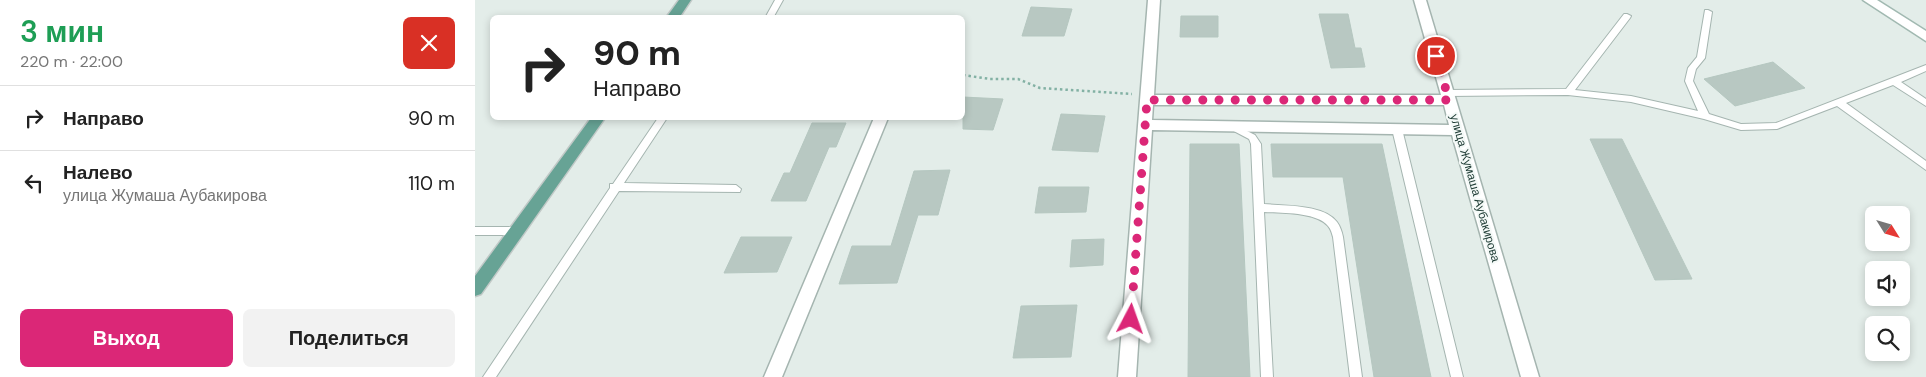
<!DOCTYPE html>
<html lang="ru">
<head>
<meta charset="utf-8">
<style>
	:root { --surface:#fff; --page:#f2f2f2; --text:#222; --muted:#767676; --line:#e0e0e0; --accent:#db2777 }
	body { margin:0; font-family:"DM Sans",sans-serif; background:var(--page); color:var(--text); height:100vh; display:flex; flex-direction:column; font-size:19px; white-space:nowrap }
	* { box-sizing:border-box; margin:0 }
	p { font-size:16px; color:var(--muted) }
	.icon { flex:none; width:28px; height:28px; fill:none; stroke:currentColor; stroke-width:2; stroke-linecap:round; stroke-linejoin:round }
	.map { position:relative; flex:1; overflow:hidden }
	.panel { display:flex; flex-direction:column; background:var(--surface); width:475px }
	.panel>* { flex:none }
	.hud { position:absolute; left:15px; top:15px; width:475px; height:105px; border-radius:8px; box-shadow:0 2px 8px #0003; background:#fff; color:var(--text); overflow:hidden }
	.needle { width:32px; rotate:127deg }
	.tools { position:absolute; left:1390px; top:206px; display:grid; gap:10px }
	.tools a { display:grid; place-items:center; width:45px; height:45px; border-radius:8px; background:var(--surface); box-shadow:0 2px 8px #0003; font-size:25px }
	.pin { position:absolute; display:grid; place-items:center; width:42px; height:42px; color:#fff; margin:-21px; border:2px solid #fff; border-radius:50%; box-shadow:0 1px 5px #0007 }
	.me { position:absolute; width:55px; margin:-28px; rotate:4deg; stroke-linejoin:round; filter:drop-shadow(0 0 4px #0008) }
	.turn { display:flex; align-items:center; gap:18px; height:105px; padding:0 20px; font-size:22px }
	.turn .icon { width:65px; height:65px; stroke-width:2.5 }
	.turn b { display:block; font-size:35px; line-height:42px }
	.round { display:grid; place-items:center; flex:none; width:52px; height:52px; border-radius:8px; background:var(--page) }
	.headline { display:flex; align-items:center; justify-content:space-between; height:85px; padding:0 20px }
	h1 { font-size:30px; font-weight:600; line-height:38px; color:#1e9e55 }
	.button { display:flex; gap:10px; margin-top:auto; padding:10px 20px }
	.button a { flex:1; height:58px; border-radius:8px; background:var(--accent); color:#fff; font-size:20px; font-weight:600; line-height:58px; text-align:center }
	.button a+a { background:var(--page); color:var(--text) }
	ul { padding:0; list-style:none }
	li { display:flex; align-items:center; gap:15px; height:65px; padding:0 20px; border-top:1px solid var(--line) }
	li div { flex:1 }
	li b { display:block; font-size:19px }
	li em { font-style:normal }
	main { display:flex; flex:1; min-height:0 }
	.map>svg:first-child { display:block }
	.building { fill:#b8c8c2; stroke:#b5c7c0 }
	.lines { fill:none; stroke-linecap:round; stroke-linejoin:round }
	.service-casing { stroke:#a5b5b0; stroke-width:2 }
	.minor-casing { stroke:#a5b5b0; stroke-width:3 }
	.secondary-casing { stroke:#a1b9b1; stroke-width:3 }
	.primary-casing { stroke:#c1c9c7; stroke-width:3 }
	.path { stroke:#83b1a4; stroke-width:2.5; stroke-dasharray:2.5 3; stroke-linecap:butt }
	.service { fill:#fff; fill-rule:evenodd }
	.minor { fill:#fff; fill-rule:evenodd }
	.secondary { fill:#fff; fill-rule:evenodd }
	.primary { fill:#67a395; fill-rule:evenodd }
	.route { stroke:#db2777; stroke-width:9; stroke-dasharray:0 16.2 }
	.labels { text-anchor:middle; stroke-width:4; stroke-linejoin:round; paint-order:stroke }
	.street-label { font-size:12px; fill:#223f38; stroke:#f4f9f7 }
</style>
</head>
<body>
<main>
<section class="panel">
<div class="headline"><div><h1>3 мин</h1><p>220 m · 22:00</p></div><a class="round" style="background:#d93025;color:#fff"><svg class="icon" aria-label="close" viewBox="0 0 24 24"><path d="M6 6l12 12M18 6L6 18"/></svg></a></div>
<ul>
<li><svg class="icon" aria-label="right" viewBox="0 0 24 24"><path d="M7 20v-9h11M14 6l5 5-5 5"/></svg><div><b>Направо</b></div><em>90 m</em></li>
<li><svg class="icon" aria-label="left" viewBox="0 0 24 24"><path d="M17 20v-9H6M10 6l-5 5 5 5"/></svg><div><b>Налево</b><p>улица Жумаша Аубакирова</p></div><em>110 m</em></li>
</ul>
<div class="button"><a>Выход</a><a>Поделиться</a></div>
</section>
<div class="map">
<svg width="1451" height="377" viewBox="0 0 1451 377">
	<rect width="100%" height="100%" fill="#e3ede9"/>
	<path class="building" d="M 556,7 L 597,9 L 589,36 L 547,36 Z
		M 844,14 L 873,14 L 880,48 L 886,48 L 890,67 L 856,68 Z
		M 706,16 L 743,16 L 743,37 L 705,37 Z
		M 1298,62 L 1330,88 L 1260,106 L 1229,79 Z
		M 488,97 L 528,99 L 518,130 L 488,129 Z
		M 586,114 L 630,116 L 623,152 L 577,150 Z
		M 337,123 L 371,123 L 361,147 L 354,147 L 331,201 L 296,201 L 309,173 L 315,173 Z
		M 1115,139 L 1147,139 L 1217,279 L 1180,280 Z
		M 715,144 L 764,144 L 775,377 L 713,377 Z
		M 796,144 L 907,144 L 956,377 L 899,377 L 868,177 L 798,177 Z
		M 475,170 L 463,215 L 443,215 L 422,283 L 364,284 L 377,246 L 416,246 L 439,171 Z
		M 564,187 L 614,187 L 611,212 L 560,213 Z
		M 266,237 L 317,237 L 302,272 L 249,273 Z
		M 629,239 L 628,265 L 595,267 L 597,240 Z
		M 602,305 L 596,357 L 538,358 L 546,306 Z"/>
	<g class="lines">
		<defs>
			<path id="service" d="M 300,0 L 308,0 L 298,18 L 290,18 Z
				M 1230,10 L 1233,10 L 1237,12 L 1230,58 L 1221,69 L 1218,81 L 1234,114 L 1266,124 L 1301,123 L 1451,65 L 1451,71 L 1426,82 L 1451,99 L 1451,106 L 1418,85 L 1371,103 L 1451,161 L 1451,170 L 1362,106 L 1302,129 L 1266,130 L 1229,119 L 1156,102 L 1093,95 L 972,96 L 968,93 L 972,90 L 1091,89 L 1149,14 L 1152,14 L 1156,16 L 1155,18 L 1100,90 L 1156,96 L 1223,111 L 1210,81 L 1213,68 L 1222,57 Z
				M 183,118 L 192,118 L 149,183 L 261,185 L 266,189 L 265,192 L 144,191 L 21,377 L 8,377 L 135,188 L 135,184 L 138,184 Z
				M 758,124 L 780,135 L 786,144 L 789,204 C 809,206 849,204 862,222 C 865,226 867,232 868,237 L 887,377 L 875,377 L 858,237 C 857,234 856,229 853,226 C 842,212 806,213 789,212 L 798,377 L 786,377 L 776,144 L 774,139 L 755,129 L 753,127 Z
				M 922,126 L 927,129 L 988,377 L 976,377 L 917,129 Z
				M 0,227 L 42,227 L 46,228 L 47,231 L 46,234 L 42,235 L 0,235 Z"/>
			<path id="minor" d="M 673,0 L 685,0 L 679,95 L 966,95 L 939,0 L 951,0 L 1064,377 L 1046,377 L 977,135 L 677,130 L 661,377 L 643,377 ZM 678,105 L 969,105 L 974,125 L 677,120 Z
				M 399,118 L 413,118 L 307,377 L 289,377 Z"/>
			<path id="secondary" d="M 1388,0 L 1402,0 L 1451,31 L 1451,41 Z"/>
			<path id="primary" d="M 204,0 L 216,0 L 204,18 L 191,18 Z
				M 116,118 L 130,118 L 6,294 L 0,296 L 0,276 Z"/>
		</defs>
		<use href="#service" class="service-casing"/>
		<use href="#minor" class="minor-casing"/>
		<use href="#secondary" class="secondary-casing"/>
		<use href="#primary" class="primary-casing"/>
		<path class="path" d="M 488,75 L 515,79 L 543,79 L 565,88 L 657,94"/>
		<use href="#service" class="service"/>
		<use href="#minor" class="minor"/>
		<use href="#secondary" class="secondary"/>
		<use href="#primary" class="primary"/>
	</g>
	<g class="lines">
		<path class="route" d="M 656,319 L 672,100 L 974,100 L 961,56"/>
	</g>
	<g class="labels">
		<g class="street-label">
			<text transform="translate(1000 188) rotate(74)" y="4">улица Жумаша Аубакирова</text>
		</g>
	</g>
</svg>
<div class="tools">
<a><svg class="needle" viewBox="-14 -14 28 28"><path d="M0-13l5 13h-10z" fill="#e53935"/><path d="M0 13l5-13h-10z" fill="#767676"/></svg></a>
<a><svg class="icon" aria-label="sound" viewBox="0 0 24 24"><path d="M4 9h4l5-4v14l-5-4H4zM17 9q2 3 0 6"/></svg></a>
<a><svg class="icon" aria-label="search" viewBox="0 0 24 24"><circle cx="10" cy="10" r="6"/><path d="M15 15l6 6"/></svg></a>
</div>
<div class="pin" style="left:961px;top:56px;background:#d93025"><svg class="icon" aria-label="arrive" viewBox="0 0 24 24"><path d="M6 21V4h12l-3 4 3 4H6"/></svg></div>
<svg class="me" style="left:656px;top:319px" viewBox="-20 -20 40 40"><path d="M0-17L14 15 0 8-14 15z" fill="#db2777" stroke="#fff" stroke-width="4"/></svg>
<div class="hud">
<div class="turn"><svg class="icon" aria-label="right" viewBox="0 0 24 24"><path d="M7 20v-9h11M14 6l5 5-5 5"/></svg><div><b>90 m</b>Направо</div></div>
</div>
</div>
</main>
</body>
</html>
